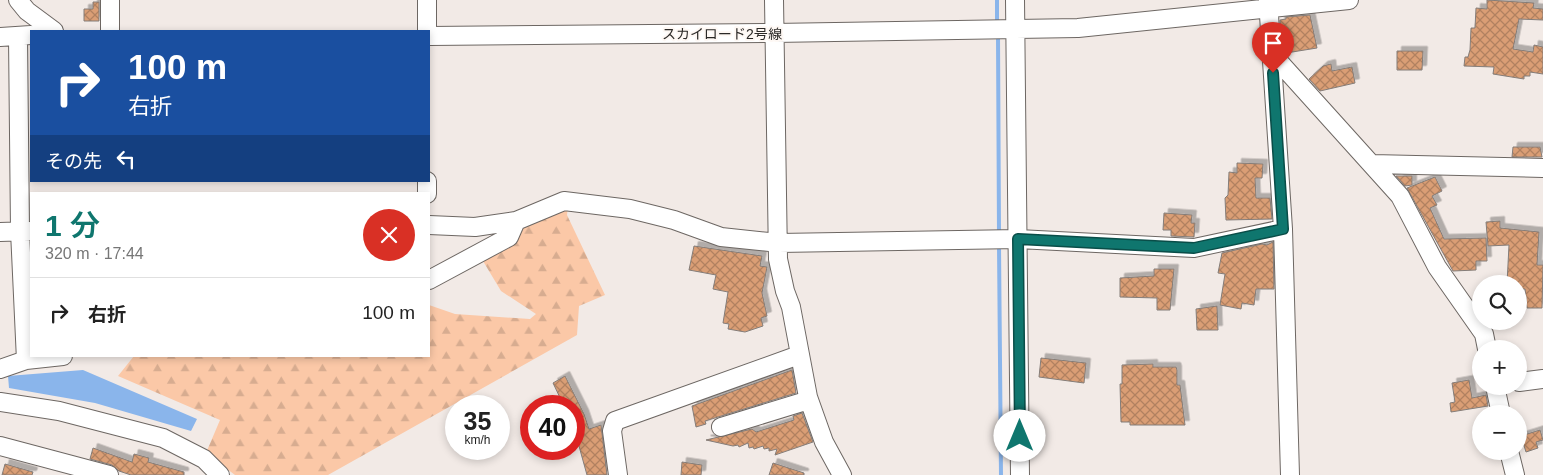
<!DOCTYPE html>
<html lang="ja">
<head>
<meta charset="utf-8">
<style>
	:root { --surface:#fff; --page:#f2f2f2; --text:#222; --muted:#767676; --line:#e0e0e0; --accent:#0f766e }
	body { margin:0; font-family:Arial,"Noto Sans JP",sans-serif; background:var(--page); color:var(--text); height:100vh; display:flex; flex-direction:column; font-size:19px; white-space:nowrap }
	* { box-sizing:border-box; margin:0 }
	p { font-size:16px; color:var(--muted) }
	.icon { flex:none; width:28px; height:28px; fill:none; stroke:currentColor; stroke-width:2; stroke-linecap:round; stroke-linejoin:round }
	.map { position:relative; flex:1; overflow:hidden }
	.panel { position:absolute; left:30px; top:192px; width:400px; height:165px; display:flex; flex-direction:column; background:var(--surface); border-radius:0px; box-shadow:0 2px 8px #0003 }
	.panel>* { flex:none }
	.guide { position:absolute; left:30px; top:30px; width:400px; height:152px; border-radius:0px; box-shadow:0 2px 8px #0003; background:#1a4fa0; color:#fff; overflow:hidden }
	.buttons { position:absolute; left:1472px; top:275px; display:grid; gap:10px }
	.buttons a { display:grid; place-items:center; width:55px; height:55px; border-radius:50%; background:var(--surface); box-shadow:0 2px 8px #0003; font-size:25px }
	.speed { position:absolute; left:445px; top:395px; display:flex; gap:10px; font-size:25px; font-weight:700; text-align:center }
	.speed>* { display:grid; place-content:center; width:65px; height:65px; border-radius:50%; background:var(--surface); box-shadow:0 2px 8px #0003; line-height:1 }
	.speed small { font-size:12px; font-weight:400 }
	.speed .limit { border:8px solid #d22; background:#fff; color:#111 }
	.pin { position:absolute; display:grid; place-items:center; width:42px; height:42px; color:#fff; margin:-51px -21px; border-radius:50% 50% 50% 0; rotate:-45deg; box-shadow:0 0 5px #0007 }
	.pin .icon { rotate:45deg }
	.me { position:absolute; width:55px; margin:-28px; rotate:0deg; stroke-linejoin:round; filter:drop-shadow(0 0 4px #0008) }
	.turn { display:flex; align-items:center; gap:18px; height:105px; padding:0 15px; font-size:22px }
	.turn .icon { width:65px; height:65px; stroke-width:2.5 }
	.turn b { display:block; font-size:35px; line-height:42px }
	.then { display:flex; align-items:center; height:48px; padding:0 15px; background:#0003; gap:10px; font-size:19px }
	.round { display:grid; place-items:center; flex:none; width:52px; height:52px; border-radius:26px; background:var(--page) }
	.head { display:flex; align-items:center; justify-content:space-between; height:85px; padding:0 15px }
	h1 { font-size:30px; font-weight:600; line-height:38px; color:var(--accent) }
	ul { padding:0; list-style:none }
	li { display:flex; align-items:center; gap:15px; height:70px; padding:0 15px; border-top:1px solid var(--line) }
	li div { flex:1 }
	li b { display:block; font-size:19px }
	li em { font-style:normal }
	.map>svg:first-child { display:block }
	.forest { fill:url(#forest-firs) }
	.water { fill:#8ab5eb }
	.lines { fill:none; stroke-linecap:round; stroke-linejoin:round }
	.stream { stroke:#8ab5eb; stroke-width:4 }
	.building { fill:url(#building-cross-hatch); stroke:#847d79; filter:url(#shadow) }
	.minor-casing { stroke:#6d6763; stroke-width:20 }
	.minor { stroke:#fff; stroke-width:18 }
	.route-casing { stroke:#0a4d48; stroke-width:12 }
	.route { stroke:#0f766e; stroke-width:9 }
	.labels { text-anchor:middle; stroke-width:4; stroke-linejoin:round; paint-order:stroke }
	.street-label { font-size:14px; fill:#2a2826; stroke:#fef8f4 }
</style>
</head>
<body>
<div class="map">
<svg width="1543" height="475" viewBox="0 0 1543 475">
	<defs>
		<pattern id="forest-firs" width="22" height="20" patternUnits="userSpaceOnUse" patternTransform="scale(1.25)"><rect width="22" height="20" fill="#fbc8a7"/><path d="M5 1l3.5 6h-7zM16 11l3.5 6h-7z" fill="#d7ac90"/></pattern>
		<pattern id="building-cross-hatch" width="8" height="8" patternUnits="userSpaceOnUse" patternTransform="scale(1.25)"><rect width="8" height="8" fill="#da9e75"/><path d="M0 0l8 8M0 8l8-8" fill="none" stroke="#b18160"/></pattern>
		<filter id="shadow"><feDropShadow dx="4.5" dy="-4.5" stdDeviation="0" flood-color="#0004"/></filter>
	</defs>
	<rect width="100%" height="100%" fill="#f2eae6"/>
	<path class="forest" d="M 568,206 L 567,215 L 605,295 L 579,306 L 577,335 L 328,475 L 235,475 L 206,453 L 220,420 L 118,376 L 134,356 L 429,356 L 429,305 L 455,314 L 530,319 L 536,314 L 501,291 L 483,261 L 516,241 L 520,224 Z"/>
	<path class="water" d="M 83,370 L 197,419 L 191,431 L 95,403 L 9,388 L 8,376 Z"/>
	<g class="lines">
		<path class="stream" d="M 997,0 L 997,25
			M 998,35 L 999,235
			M 999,245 L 1001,475"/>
	</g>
	<path class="building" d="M 1487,0 L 1534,3 L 1533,8 L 1543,9 L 1543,20 L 1519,19 L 1513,49 L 1533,52 L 1534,45 L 1543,47 L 1543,74 L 1530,72 L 1530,76 L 1524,76 L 1524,79 L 1493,74 L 1494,67 L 1464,66 L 1465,57 L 1468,57 L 1470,50 L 1471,28 L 1475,28 L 1476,8 L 1487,9 Z
		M 93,2 L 99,2 L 99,21 L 84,21 L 84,9 L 93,9 Z
		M 1310,15 L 1317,48 L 1286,53 L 1282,49 L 1280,20 L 1286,19 L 1286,17 Z
		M 1397,51 L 1423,51 L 1422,70 L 1397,70 Z
		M 1331,64 L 1332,71 L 1352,67 L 1355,83 L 1320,91 L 1309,79 L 1323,66 Z
		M 1513,147 L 1540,147 L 1542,157 L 1512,157 Z
		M 1237,163 L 1263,164 L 1262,178 L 1255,178 L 1256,198 L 1270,198 L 1272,219 L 1226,220 L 1225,198 L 1228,195 L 1229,172 L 1237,173 Z
		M 1396,176 L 1412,176 L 1412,185 L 1405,186 Z
		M 1435,177 L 1442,191 L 1432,196 L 1437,205 L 1430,208 L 1444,239 L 1486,238 L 1487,261 L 1476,261 L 1476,270 L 1453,271 L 1407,188 Z
		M 1164,213 L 1192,215 L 1191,223 L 1195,223 L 1194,237 L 1171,236 L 1171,230 L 1163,230 Z
		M 1500,221 L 1500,228 L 1539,232 L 1537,265 L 1543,265 L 1542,308 L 1527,308 L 1525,289 L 1519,289 L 1519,284 L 1507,284 L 1509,245 L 1488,246 L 1486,222 Z
		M 1273,242 L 1274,289 L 1256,289 L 1254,305 L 1242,303 L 1241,309 L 1220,305 L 1225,274 L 1218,273 L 1222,253 L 1262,244 L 1267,245 Z
		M 694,246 L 762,256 L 760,266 L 767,267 L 762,293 L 767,316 L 761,318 L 763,326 L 745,332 L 728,329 L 729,324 L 723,323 L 728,292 L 713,289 L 716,275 L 689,270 Z
		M 1154,269 L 1174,269 L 1170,310 L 1157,310 L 1157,298 L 1120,297 L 1120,278 L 1154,276 Z
		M 1217,306 L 1218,330 L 1197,330 L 1196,309 Z
		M 1041,358 L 1086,363 L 1084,383 L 1039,377 Z
		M 1153,364 L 1153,367 L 1176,367 L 1177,370 L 1177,385 L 1180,385 L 1185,425 L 1130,425 L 1130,422 L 1121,422 L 1120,384 L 1122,384 L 1122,365 Z
		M 792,370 L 796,393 L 705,421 L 706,424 L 696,427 L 692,406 Z
		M 565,376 L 584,414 L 589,429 L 601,425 L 607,475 L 587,475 L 574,428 L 574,406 L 564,406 L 553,383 Z
		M 1469,380 L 1472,398 L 1486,395 L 1488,406 L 1451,412 L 1450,403 L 1455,402 L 1452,383 Z
		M 802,413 L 813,442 L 775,455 L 777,449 L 769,451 L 769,448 L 764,449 L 763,446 L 754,449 L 753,447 L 749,448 L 748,443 L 739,447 L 738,445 L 733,446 L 706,440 L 752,429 L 756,432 L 794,420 L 793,416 Z
		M 1540,430 L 1543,440 L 1536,442 L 1538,448 L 1526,452 L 1521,436 Z
		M 93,448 L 132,462 L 134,454 L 149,458 L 148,462 L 184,472 L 184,475 L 131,475 L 119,471 L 112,465 L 90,459 Z
		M 682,462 L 702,465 L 701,475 L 681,475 Z
		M 773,463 L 804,473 L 804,475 L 769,475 Z
		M 5,464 L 33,472 L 32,475 L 2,475 Z"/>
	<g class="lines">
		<defs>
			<path id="minor" d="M 18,0 L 27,11 L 54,31
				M 110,0 L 110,31
				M 427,0 L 427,31
				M 774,0 L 778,259 L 785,291 L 791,307 L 808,397 L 824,442 L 842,475
				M 1015,0 L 1020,475
				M 1268,0 L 1283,229 L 1290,475
				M 429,36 L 774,33 L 1078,28 L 1349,0
				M 0,37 L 31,35
				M 18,37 L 20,231 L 26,360
				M 1272,54 L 1400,196 L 1437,267 L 1484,334 L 1487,349
				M 1372,164 L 1543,168
				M 427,181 L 427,194
				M 429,225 L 475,227 L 516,221 L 564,201 L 630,209 L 674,220 L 721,237 L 779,243 L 1018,239 L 1194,248 L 1283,229
				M 0,232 L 31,231
				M 429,280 L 509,237 L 516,221
				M 0,369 L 26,360 L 63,356
				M 1519,382 L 1543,379
				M 1495,386 L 1501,414
				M 0,402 L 59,411 L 163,438 L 204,459 L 220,475
				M 721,427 L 809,400
				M 0,446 L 109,475
				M 1509,451 L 1515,475
				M 618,475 L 612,431 L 615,421 L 799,355"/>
		</defs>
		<use href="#minor" class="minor-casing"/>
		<use href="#minor" class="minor"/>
	</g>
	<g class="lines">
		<defs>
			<path id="route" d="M 1020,436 L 1018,239 L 1194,248 L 1283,229 L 1273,73"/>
		</defs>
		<use href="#route" class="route-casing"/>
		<use href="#route" class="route"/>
	</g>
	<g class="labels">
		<g class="street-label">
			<text x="722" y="39">スカイロード2号線</text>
		</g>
	</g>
</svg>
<div class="buttons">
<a><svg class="icon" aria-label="search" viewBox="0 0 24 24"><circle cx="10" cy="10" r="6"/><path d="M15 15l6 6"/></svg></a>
<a>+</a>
<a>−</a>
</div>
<div class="speed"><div>35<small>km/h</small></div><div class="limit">40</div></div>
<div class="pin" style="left:1273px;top:73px;background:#d93025"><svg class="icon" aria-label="arrive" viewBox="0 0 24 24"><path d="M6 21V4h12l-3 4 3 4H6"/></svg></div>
<svg class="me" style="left:1020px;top:436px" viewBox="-20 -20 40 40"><circle r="19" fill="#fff"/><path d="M0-13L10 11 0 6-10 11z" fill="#0f766e"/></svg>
<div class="guide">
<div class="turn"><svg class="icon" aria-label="right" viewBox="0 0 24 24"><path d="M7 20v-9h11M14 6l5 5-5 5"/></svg><div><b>100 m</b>右折</div></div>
<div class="then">その先<svg class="icon" aria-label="left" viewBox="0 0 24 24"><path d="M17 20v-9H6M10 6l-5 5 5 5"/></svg></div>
</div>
<section class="panel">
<div class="head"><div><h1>1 分</h1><p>320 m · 17:44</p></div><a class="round" style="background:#d93025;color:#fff"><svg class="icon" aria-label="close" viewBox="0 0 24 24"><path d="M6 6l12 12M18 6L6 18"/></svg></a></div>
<ul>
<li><svg class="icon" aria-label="right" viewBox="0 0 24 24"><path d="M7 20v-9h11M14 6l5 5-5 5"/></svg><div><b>右折</b></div><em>100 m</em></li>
</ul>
</section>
</div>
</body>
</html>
